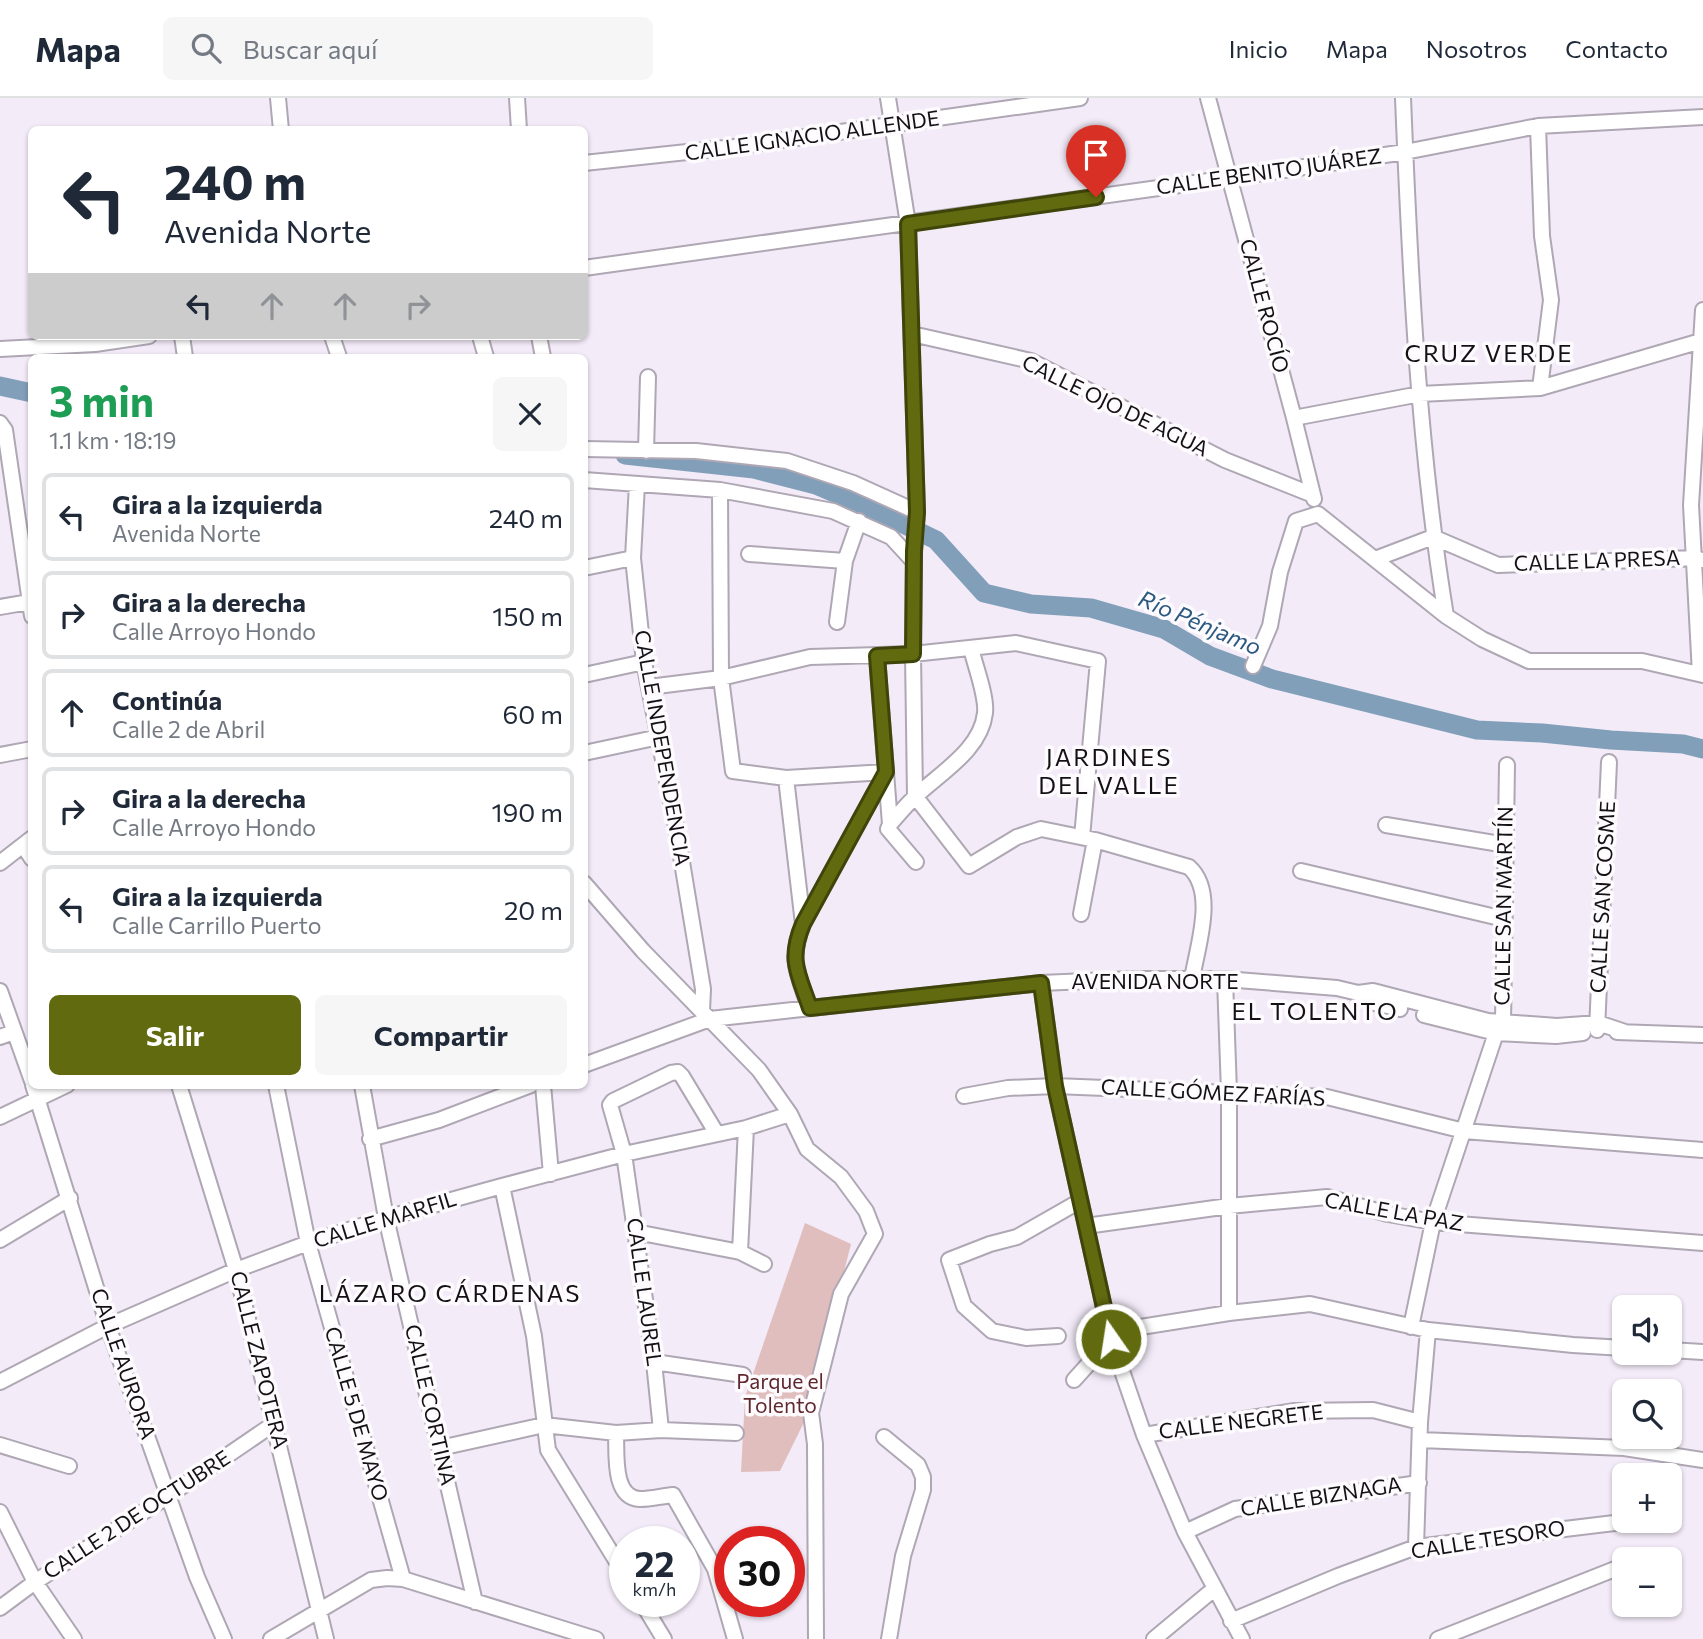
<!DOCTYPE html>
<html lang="es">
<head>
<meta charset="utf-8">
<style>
	:root { --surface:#fff; --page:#f6f6f7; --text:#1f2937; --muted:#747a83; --line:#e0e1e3; --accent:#616a0e }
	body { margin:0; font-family:Commissioner,sans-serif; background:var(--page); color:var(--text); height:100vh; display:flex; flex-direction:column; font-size:26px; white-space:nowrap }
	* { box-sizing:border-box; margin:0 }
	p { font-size:23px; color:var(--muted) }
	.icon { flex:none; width:38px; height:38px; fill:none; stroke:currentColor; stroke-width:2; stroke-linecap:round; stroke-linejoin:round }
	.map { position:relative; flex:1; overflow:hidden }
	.side { position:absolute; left:28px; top:256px; width:560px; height:735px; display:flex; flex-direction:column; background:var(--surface); border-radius:10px; box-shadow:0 2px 5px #0004 }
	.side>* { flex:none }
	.top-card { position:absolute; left:28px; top:28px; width:560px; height:214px; border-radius:10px; box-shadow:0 2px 5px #0004; background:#fff; color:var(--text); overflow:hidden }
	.controls { position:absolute; left:1612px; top:1197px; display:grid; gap:14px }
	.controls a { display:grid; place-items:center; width:70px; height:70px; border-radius:10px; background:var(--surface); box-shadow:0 2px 5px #0004; font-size:35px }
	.speed { position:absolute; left:609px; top:1428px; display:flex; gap:14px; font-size:35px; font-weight:700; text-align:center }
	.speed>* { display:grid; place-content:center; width:91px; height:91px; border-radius:50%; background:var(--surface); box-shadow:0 2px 5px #0004; line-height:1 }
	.speed small { font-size:18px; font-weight:400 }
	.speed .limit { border:10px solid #d22; background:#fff; color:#111 }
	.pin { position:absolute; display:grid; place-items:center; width:60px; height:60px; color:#fff; margin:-72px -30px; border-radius:50% 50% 50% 0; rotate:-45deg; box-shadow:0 0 7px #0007 }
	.pin .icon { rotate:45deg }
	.me { position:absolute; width:77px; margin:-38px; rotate:347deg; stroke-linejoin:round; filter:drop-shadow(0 0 5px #0008) }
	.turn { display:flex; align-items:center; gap:24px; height:147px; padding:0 21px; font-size:32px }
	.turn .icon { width:91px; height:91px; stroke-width:2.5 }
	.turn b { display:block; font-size:49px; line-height:60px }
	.lanes { display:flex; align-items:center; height:66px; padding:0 21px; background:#0003; justify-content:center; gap:35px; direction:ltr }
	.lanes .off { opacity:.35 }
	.round { display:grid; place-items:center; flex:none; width:74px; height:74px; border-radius:10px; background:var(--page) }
	.headline { display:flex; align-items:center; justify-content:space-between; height:119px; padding:0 21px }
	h1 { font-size:42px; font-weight:700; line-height:52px; color:#1e9e55 }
	.button { display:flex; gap:14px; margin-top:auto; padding:14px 21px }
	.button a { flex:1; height:80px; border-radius:10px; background:var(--accent); color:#fff; font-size:28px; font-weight:700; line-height:80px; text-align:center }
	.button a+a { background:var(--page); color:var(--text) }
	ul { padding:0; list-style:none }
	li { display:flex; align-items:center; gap:21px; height:88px; margin:0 14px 10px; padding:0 7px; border:4px solid var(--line); border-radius:10px }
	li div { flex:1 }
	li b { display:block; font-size:26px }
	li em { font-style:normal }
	header { display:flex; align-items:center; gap:42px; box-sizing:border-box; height:98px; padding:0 35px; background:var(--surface); border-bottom:2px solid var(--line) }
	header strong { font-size:33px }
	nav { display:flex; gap:38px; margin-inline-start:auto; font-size:24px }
	.search { width:490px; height:63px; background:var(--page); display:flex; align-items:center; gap:18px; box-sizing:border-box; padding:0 24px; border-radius:10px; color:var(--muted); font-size:26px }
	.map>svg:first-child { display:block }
	.green { fill:#e1bebe }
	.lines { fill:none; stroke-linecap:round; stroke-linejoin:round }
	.river { stroke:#829fba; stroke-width:19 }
	.minor-casing { stroke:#afa7b4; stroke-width:18 }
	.minor { stroke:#fff; stroke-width:14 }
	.route-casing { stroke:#3f4509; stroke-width:18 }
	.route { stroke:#616a0e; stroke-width:12 }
	.labels { text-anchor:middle; stroke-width:7; stroke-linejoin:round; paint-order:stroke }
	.street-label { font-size:21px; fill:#141115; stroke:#fdfbfe }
	.park-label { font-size:21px; fill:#60282c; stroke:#fdfbfe }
	.water-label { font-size:23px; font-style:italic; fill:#2b587f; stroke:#fdfbfe }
	.quarter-label { font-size:24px; letter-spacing:2px; fill:#141115; stroke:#fdfbfe }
</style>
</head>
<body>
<header>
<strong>Mapa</strong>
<div class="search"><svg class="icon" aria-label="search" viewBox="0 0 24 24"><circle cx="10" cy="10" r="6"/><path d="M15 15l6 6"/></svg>Buscar aquí</div>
<nav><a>Inicio</a><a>Mapa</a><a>Nosotros</a><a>Contacto</a></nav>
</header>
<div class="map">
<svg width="1703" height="1541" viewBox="0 0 1703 1541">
	<rect width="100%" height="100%" fill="#f3ebf8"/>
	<path class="green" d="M 805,1125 L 851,1146 L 808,1316 L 780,1373 L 741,1374 L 745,1299 Z"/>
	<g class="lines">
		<path class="river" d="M 0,288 L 32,295
			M 625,357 L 754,371 L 816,387 L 872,411 L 936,442 L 984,495 L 1031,506 L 1091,510 L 1164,531 L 1210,558 L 1272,581 L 1477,632 L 1542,635 L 1611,642 L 1683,646 L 1703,651"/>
		<defs>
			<path id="minor" d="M 278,0 L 281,32
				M 517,0 L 519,32
				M 888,0 L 908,126 L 917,414 L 914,453 L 913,556 L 915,698 L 969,768 L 1017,739 L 1041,731 L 1095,742 L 1189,769 C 1217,794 1197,849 1192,881
				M 1208,0 L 1294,320 L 1314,401
				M 1403,0 C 1410,173 1418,347 1446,518
				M 1538,28 L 1542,138 L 1551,202 L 1540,290
				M 584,65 L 734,49 L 1080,0
				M 584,170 L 1230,80 L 1405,54 L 1538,28 L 1703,19
				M 912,236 L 1031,263 L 1225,362 L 1313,397
				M 182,238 L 185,259
				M 332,238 L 339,259
				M 480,238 L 486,259
				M 539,238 L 543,259
				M 0,251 L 95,246 L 149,238
				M 1294,320 L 1420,296 L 1540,290 L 1701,243
				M 0,325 L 5,332 L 32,518
				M 584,351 L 696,353 L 787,363 L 853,385 L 917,414
				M 646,353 L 648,279
				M 584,382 L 720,392 L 833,413 L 891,439 L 914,464
				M 637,386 L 633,460 L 644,564 L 677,734 L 703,891 L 702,913
				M 720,392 L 721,580 L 733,673 L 786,680 L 886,674
				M 1318,416 L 1446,518 L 1482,541 L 1529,563 L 1642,563 L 1703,577
				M 749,456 L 845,463
				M 1375,461 L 1433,439 L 1498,467 L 1695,460 L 1702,462
				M 584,470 L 633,460
				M 0,509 L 29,504
				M 837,524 L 845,463 L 859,423
				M 877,558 L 890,726
				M 1253,568 L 1270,528 L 1280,474 L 1296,423 L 1318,416
				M 1700,576 L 1691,407 L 1703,212
				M 584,577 L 644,564
				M 649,589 L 721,580 L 810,559 L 913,556 L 1016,545 L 1098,563 L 1082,739
				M 584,655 L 659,639
				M 0,657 L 32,651
				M 786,680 L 803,826
				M 1386,727 L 1506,747
				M 23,747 L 32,761
				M 916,764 L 888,731 L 890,726 C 898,717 907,706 916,698 C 940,675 981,652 985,615 C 987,598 975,568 971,550
				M 0,765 L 32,740
				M 1301,773 L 1504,821
				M 584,785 L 643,853 L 759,972 L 790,1016 L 807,1051 L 841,1079 L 866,1113 L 875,1136 L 841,1196 L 811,1315 L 815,1346 L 816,1541
				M 1081,816 L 1095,742
				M 1225,881 L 1229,994 L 1229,1215
				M 1041,885 L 1055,988 L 1111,1241 L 1144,1337 L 1185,1434 L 1242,1541
				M 0,893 L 32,983
				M 1358,895 L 1370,904 L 1400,911
				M 809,910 C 798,875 788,862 803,826 L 886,674
				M 1424,917 L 1496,935 L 1556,938 L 1583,935
				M 1597,932 L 1609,664
				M 1617,934 L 1703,937
				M 0,939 L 14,934
				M 584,967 L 710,921 L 1041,885 L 1133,881 L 1225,881 L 1337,890 L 1358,895 L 1373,893 L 1488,923 L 1557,928 L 1598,925 L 1625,934
				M 33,987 L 108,1228 L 197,1479 L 224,1541
				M 179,987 L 236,1172 L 326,1541
				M 276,987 L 308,1145 L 403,1481
				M 362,987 L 386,1120 L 475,1504
				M 543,987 L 551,1076
				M 964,998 L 1008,990 L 1055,988 L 1327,999 L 1464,1033 L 1703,1052
				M 0,1019 L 67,987
				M 370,1041 L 439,1022 L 531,987
				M 502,1088 L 534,1238 L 548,1352 L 625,1477
				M 1086,1128 L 1229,1108 L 1327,1099 L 1388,1116 L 1433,1124 L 1703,1145
				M 636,1134 L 740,1154 L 764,1166
				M 0,1142 L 70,1100
				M 740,1154 L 746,1030
				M 1411,1229 L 1433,1124 L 1496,935 L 1503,925 L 1507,667
				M 1109,1234 L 1229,1215 L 1310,1206 L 1428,1232 L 1573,1247 L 1624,1250
				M 1058,1238 L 1026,1240 L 992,1233 L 964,1208 L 949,1162 L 990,1146 L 1017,1139 L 1080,1103
				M 1670,1252 L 1703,1254
				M 654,1264 L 743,1277
				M 1074,1282 L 1111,1241
				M 0,1284 L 108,1228 L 236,1172 L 308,1145 L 386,1120 L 502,1088 L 624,1056 L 746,1030 L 790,1016
				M 661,1332 L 654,1264 L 624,1056 L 610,1007 L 613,1003 L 671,975 L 678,974 L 682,978 L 717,1036
				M 616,1335 C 617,1355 612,1400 640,1401 C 651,1401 662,1398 673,1397 L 715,1471 L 735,1541
				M 1144,1337 L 1295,1313 L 1373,1312 L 1420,1324
				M 884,1339 L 918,1367 L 923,1379 L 923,1392 L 903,1458 L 889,1541
				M 1420,1342 L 1624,1350 L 1703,1362
				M 0,1347 L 69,1368
				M 440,1350 L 544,1327 L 616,1335 L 661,1332 L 736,1335
				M 0,1414 L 35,1484 L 74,1541
				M 1185,1434 L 1235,1411 L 1419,1385
				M 1416,1449 L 1420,1324 L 1428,1232
				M 641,1503 L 664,1541
				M 0,1510 L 35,1484 L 168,1398 L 275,1325
				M 1231,1523 L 1338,1478 L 1416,1449 L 1631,1423
				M 271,1541 L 371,1482 L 387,1480 L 403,1481 L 596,1541
				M 1154,1541 L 1214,1491
				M 1438,1541 L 1620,1469"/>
		</defs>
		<use href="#minor" class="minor-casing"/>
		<use href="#minor" class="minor"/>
	</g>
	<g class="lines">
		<defs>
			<path id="route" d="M 1096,99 L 908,126 L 917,414 L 914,453 L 913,556 L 877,558 L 886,674 L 803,826 C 788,862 798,875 810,910 L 1041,885 L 1055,988 L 1111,1241"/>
		</defs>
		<use href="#route" class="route-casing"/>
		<use href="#route" class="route"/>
	</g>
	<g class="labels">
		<g class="street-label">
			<text transform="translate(812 38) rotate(-8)" y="7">CALLE IGNACIO ALLENDE</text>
			<text transform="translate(1269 74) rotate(-8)" y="7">CALLE BENITO JUÁREZ</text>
			<text transform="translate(1264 208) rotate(75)" y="7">CALLE ROCÍO</text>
			<text transform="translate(1115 308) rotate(26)" y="7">CALLE OJO DE AGUA</text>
			<text transform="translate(1597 463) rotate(-2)" y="7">CALLE LA PRESA</text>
			<text transform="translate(662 650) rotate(80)" y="7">CALLE INDEPENDENCIA</text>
			<text transform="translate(1603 799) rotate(-87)" y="7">CALLE SAN COSME</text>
			<text transform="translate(1504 808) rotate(-89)" y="7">CALLE SAN MARTÍN</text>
			<text x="1155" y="891">AVENIDA NORTE</text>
			<text transform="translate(1213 995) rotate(3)" y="7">CALLE GÓMEZ FARÍAS</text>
			<text transform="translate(1394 1114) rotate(10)" y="7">CALLE LA PAZ</text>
			<text transform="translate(385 1122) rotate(-17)" y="7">CALLE MARFIL</text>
			<text transform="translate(644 1194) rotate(82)" y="7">CALLE LAUREL</text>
			<text transform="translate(259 1262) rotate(76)" y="7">CALLE ZAPOTERA</text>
			<text transform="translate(123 1266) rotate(71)" y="7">CALLE AURORA</text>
			<text transform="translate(430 1307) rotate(77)" y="7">CALLE CORTINA</text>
			<text transform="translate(356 1316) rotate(74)" y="7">CALLE 5 DE MAYO</text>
			<text transform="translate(1241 1324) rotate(-7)" y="7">CALLE NEGRETE</text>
			<text transform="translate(1321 1399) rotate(-9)" y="7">CALLE BIZNAGA</text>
			<text transform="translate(137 1417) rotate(-33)" y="7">CALLE 2 DE OCTUBRE</text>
			<text transform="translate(1488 1442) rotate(-9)" y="7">CALLE TESORO</text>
		</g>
		<g class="park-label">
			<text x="780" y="1291">Parque el<tspan x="780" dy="24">Tolento</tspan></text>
		</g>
		<g class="water-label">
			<text transform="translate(1200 525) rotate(23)" y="8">Río Pénjamo</text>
		</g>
		<g class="quarter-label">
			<text x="1489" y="264">CRUZ VERDE</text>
			<text x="1109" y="668">JARDINES<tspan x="1109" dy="28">DEL VALLE</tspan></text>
			<text x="1315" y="922">EL TOLENTO</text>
			<text x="450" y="1204">LÁZARO CÁRDENAS</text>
		</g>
	</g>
</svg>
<div class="controls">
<a><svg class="icon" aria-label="sound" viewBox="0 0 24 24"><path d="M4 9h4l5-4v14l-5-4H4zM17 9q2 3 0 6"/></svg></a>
<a><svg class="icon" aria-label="search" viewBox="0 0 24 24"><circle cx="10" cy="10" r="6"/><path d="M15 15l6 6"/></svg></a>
<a>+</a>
<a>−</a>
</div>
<div class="speed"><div>22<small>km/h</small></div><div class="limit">30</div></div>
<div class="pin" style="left:1096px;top:99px;background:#d93025"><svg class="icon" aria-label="arrive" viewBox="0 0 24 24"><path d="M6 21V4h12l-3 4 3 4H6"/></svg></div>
<svg class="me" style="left:1111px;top:1241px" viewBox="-20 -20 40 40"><circle r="17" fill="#616a0e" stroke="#fff" stroke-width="3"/><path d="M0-11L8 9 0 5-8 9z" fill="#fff"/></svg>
<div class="top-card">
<div class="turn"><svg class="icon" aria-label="left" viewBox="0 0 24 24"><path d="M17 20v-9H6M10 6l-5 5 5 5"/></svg><div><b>240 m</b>Avenida Norte</div></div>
<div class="lanes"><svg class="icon" aria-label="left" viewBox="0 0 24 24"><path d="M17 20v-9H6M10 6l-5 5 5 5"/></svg><svg class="icon off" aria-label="ahead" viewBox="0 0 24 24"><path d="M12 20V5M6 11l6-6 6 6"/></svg><svg class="icon off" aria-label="ahead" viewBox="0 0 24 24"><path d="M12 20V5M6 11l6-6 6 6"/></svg><svg class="icon off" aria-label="right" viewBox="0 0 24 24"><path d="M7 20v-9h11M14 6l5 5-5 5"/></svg></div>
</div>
<section class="side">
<div class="headline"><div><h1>3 min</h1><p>1.1 km · 18:19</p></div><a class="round"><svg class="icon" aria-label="close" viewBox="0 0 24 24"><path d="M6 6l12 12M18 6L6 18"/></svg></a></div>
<ul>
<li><svg class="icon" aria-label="left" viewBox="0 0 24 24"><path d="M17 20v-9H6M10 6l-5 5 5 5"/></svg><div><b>Gira a la izquierda</b><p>Avenida Norte</p></div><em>240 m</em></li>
<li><svg class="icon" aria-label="right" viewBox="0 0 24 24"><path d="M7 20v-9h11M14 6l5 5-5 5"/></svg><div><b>Gira a la derecha</b><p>Calle Arroyo Hondo</p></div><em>150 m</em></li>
<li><svg class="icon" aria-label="ahead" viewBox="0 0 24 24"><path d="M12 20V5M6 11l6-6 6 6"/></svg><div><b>Continúa</b><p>Calle 2 de Abril</p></div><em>60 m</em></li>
<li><svg class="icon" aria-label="right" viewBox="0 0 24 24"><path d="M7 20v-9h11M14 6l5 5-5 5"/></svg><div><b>Gira a la derecha</b><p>Calle Arroyo Hondo</p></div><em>190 m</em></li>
<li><svg class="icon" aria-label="left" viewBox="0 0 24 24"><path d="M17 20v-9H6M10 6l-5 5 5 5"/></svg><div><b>Gira a la izquierda</b><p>Calle Carrillo Puerto</p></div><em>20 m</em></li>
</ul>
<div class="button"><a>Salir</a><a>Compartir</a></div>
</section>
</div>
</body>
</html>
